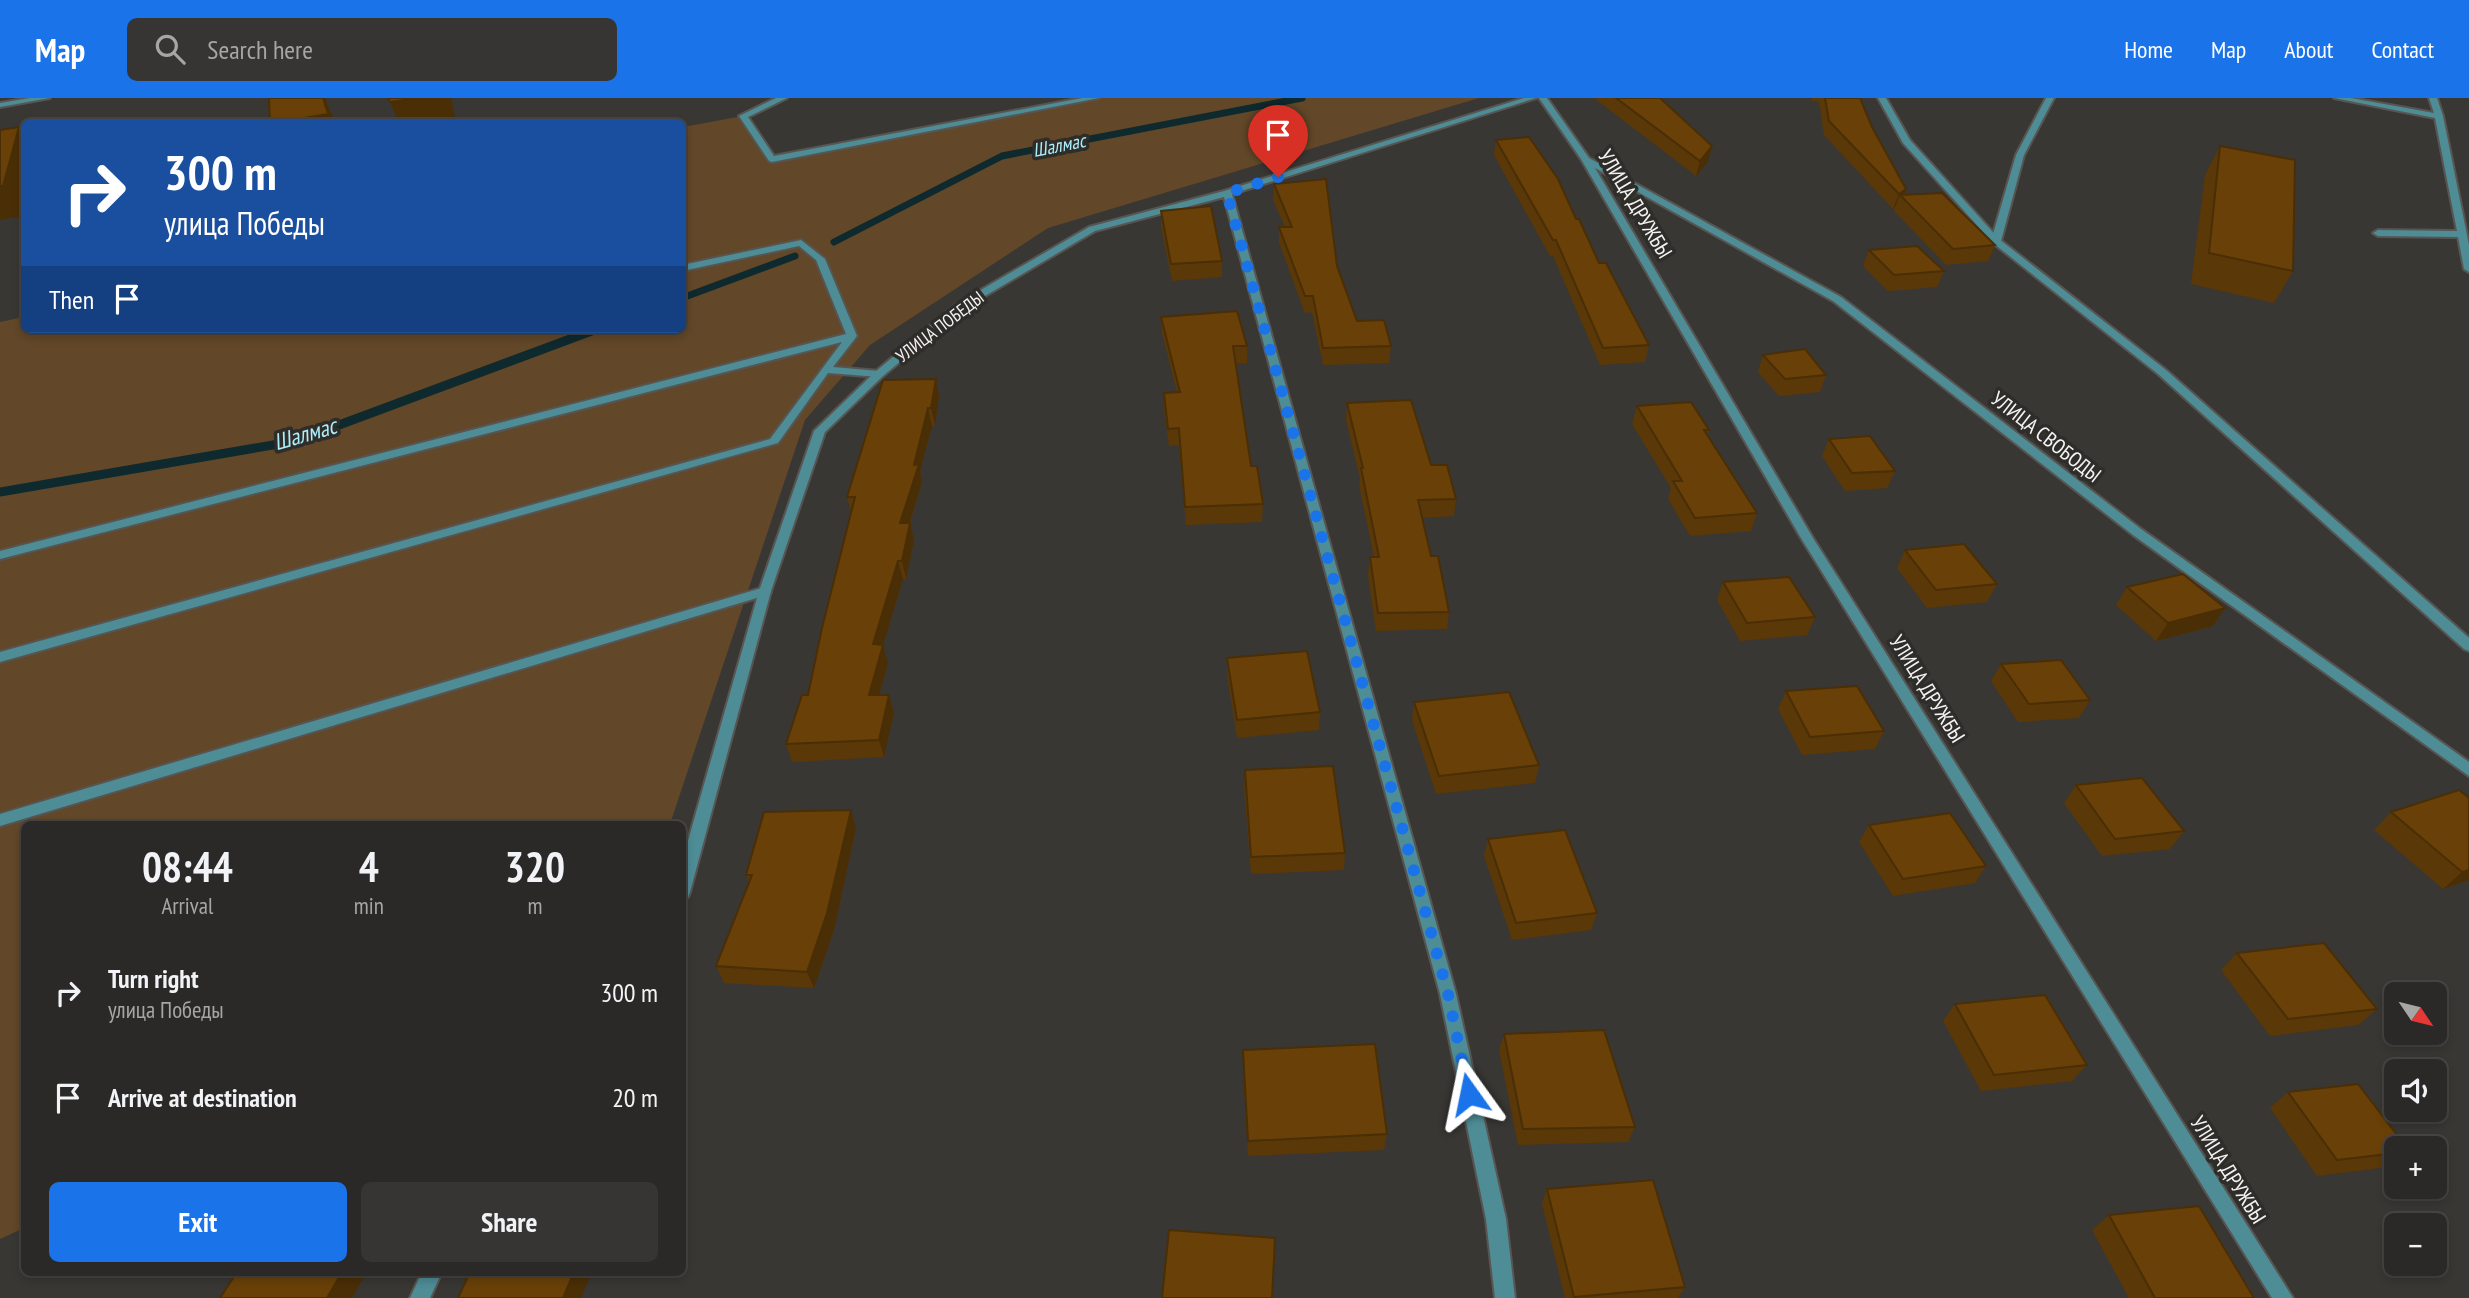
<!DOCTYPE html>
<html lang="en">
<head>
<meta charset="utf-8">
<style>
	:root { --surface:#2b2927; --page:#373533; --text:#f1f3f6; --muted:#a6a6a7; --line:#474544; --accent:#1a73e8 }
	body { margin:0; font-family:"PT Sans Narrow",sans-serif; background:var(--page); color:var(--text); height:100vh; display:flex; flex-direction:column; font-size:26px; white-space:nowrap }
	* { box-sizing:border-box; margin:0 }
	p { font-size:23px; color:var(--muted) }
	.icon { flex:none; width:38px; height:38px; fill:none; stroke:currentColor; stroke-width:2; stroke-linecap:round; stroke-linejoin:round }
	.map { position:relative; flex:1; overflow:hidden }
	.drawer { position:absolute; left:21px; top:723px; width:665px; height:455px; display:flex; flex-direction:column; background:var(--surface); border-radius:10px; box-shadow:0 4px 10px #0003,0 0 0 2px var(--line) }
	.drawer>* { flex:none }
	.top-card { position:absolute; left:21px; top:21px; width:665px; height:214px; border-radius:10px; box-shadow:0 4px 10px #0003,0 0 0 2px var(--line); background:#1a4fa0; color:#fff; overflow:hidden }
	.needle { width:46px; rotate:125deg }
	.tools { position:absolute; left:2384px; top:884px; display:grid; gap:14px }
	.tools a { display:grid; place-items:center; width:63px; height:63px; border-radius:10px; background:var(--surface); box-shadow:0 4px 10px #0003,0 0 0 2px var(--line); font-size:35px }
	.pin { position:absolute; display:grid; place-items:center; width:60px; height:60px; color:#fff; margin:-72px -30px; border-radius:50% 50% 50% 0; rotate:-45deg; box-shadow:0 0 7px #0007 }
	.pin .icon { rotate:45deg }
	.me { position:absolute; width:77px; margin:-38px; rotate:348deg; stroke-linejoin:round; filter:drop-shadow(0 0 5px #0008) }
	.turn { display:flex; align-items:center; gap:24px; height:147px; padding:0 28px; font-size:32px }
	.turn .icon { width:91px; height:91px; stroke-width:2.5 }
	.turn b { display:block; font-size:49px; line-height:60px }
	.then { display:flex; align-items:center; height:66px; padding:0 28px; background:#0003; gap:14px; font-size:26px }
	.eta { display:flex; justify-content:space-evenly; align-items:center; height:119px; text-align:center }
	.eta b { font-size:42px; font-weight:800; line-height:49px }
	.button { display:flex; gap:14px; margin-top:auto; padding:14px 28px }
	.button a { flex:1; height:80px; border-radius:10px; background:var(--accent); color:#fff; font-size:28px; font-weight:800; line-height:80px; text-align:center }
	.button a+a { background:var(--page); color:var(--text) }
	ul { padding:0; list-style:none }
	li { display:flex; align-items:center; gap:21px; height:105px; padding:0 28px }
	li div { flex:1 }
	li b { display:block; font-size:26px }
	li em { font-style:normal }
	header { display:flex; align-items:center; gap:42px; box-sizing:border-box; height:98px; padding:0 35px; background:var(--accent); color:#fff }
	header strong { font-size:33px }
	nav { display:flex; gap:38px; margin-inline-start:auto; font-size:24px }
	.search { width:490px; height:63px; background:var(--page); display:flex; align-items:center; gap:18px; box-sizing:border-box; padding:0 24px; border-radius:10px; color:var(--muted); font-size:26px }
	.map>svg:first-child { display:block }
	.green { fill:#624728 }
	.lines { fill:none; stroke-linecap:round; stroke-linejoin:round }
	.stream-far1 { stroke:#0e2a2e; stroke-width:7 }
	.stream { stroke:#0e2a2e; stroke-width:9 }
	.service-casing { stroke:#575552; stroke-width:4 }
	.minor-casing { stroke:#575552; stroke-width:4 }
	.tertiary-casing { stroke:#575552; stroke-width:4 }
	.service { fill:#4e8c96; fill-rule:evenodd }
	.minor { fill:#4e8c96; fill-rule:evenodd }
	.tertiary { fill:#4e8c96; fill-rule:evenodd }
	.wall { fill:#5a3807 }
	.shaded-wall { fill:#4a2e06 }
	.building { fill:#694108; stroke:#4a2e06; stroke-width:2 }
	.route { stroke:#1a73e8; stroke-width:12; stroke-dasharray:0 21.6 }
	.labels { text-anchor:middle; stroke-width:7; stroke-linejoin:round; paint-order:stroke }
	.far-street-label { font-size:18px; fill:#f5f3f2; stroke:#2f2d2a }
	.far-water-label { font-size:19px; font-style:italic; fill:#abeffa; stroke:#2f2d2a }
	.street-label { font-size:21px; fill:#f5f3f2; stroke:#2f2d2a }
	.water-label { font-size:23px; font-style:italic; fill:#abeffa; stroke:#2f2d2a }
</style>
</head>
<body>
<header>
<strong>Map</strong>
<div class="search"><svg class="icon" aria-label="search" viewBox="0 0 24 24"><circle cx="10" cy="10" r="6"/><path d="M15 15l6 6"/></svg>Search here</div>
<nav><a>Home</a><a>Map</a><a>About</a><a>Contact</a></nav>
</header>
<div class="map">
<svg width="2469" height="1200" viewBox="0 0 2469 1200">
	<rect width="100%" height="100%" fill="#393734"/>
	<path class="green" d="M 1095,0 L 1479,0 L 1048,130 L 870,247 L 805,322 L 670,726 L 24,726 L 24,1130 L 0,1141 L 0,224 L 24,219 L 24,231 L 682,231 L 683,29 L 743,18 L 772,61 Z"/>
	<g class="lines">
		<path class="stream-far1" d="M 834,144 L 1002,58 L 1302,0
			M 682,200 L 795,158"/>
		<path class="stream" d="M 0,394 L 296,343 L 597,231"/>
		<defs>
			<path id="service" d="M 776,0 L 787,0 L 748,19 L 774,58 L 1082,0 L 1099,0 L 772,64 L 769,63 L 739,18 Z
				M 2046,0 L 2054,0 L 2024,57 L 2001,143 L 1993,145 L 1991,143 L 2016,57 Z
				M 2334,0 L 2351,0 L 2434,15 L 2429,0 L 2437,0 L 2443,18 L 2469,147 L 2469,174 L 2464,171 L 2458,139 L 2378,138 L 2373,135 L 2378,132 L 2457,133 L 2435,20 Z
				M 801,142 L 825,161 L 857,238 L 833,269 L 879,273 L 884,276 L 879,279 L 828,275 L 778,345 L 0,564 L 0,554 L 770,341 L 842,244 L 0,461 L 0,453 L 846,236 L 816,162 L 799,148 L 682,173 L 682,167 Z
				M 765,489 L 771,493 L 770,496 L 0,728 L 0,716 Z"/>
			<path id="minor" d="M 1524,0 L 1536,0 L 1232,96 L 1456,896 L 1506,1121 L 1515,1200 L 1495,1200 L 1486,1121 L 1440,896 L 1224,99 L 1095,133 L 963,211 L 883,278 L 825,334 L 771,493 L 690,794 L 688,799 L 682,800 L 682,764 L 759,493 L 814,333 L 875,274 L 955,207 L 1089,129 L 1224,93 Z
				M 1539,0 L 1547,0 L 1589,60 L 1841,199 L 2141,431 L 2469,664 L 2469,678 L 2133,437 L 1833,203 L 1595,70 L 1813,440 L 2293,1200 L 2272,1200 L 1801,440 L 1581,61 Z
				M 1878,0 L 1886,0 L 1910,42 L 1999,141 L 2166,272 L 2469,540 L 2469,553 L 2464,551 L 2158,276 L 1993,145 L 1903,45 Z
				M 422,1174 L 442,1174 L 430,1200 L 410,1200 Z"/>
			<path id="tertiary" d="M 30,0 L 50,0 L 0,9 L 0,5 Z"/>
		</defs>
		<use href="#service" class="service-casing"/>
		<use href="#minor" class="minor-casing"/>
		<use href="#tertiary" class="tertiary-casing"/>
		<use href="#service" class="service"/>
		<use href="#minor" class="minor"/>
		<use href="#tertiary" class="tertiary"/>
	</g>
	<path class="wall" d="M 1594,0 L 1660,0 L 1708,64 L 1696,78 Z
		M 1812,0 L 1860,0 L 1872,29 L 1904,97 L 1995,147 L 1988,163 L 1946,167 L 1894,113 L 1895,109 L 1893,111 L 1824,37 L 1819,3 L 1812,3 Z
		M 1496,42 L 1599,165 L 1649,247 L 1645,264 L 1600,267 L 1553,158 L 1550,158 L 1494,57 Z
		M 2220,48 L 2293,173 L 2274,205 L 2191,186 L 2205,77 Z
		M 1274,86 L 1337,168 L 1357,223 L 1391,248 L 1389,265 L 1323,267 L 1312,214 L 1305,215 L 1279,145 L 1279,129 L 1285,129 L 1273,102 Z
		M 1161,113 L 1222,163 L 1222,179 L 1172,183 L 1161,129 Z
		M 1869,152 L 1944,173 L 1937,189 L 1888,193 L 1863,168 Z
		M 1161,219 L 1247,248 L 1247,265 L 1236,265 L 1251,368 L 1263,406 L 1262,424 L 1186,427 L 1179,347 L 1169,348 L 1164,312 L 1164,295 L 1177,294 L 1162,235 Z
		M 1763,257 L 1826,277 L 1820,294 L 1779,298 L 1758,274 Z
		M 936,281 L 939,298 L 935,328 L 932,328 L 920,373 L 922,384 L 910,425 L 914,442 L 906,481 L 903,481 L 883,547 L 888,565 L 879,597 L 894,615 L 884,659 L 792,664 L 786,646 L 808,597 L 851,414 L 847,399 Z
		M 1347,305 L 1431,367 L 1456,401 L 1454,418 L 1422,420 L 1431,458 L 1449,514 L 1447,531 L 1376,533 L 1368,477 L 1370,459 L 1374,459 L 1359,387 L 1360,380 L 1346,322 Z
		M 1637,308 L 1709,332 L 1707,337 L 1757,415 L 1751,433 L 1690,438 L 1668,401 L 1671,390 L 1632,326 Z
		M 1829,341 L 1895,373 L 1887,390 L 1845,393 L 1822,358 Z
		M 1905,452 L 1997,486 L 1987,504 L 1927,510 L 1897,470 Z
		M 1723,484 L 1815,519 L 1807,537 L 1740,543 L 1717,502 Z
		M 2127,489 L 2225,510 L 2213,528 L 2156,543 L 2116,507 Z
		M 1227,560 L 1320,614 L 1319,632 L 1237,640 L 1227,577 Z
		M 2001,566 L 2090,602 L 2079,620 L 2018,624 L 1991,583 Z
		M 1786,593 L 1884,633 L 1875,651 L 1802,657 L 1778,611 Z
		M 1414,604 L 1539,667 L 1535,685 L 1436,696 L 1412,622 Z
		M 1245,672 L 1345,755 L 1344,772 L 1251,776 L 1244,690 Z
		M 2076,687 L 2184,733 L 2170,751 L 2102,758 L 2064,705 Z
		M 2469,700 L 2469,782 L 2443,791 L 2374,732 L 2391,714 Z
		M 851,712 L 856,730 L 834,832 L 814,890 L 724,885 L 716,868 L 749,784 L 746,777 Z
		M 1869,727 L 1986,768 L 1975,785 L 1893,798 L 1859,744 Z
		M 1488,741 L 1597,815 L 1591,832 L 1512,842 L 1484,758 Z
		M 2237,855 L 2377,911 L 2358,927 L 2270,938 L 2221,872 Z
		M 1955,906 L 2087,967 L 2072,983 L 1981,993 L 1943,923 Z
		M 1504,936 L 1635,1029 L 1628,1044 L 1518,1047 L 1499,952 Z
		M 1243,952 L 1387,1036 L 1384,1052 L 1248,1058 L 1243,969 Z
		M 2288,994 L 2396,1050 L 2396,1063 L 2388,1069 L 2317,1078 L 2270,1010 Z
		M 1547,1091 L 1685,1189 L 1678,1200 L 1565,1200 L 1542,1106 Z
		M 2109,1117 L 2254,1200 L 2129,1200 L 2092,1132 Z"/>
	<path class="shaded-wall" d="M 323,0 L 325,0 L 335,24 L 281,24 Z
		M 419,0 L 451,0 L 456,24 L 399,24 L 390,4 Z
		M 19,29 L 24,37 L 24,118 L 0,122 L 0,88 Z
		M 1712,48 L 1708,64 L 1696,78 L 1700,63 Z
		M 1906,91 L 1903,100 L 1900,97 L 1895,109 L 1893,111 L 1899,96 Z
		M 936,281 L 939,298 L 935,328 L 931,310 Z
		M 928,310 L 932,328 L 920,373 L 922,384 L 904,443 L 900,425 Z
		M 910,425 L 914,442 L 906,481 L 902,463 Z
		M 898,463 L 903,481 L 883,547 L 888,565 L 874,615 L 869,597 L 873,546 Z
		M 2225,510 L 2213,528 L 2156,543 L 2168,525 Z
		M 889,597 L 894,615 L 884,659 L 879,642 Z
		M 851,712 L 856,730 L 834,832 L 814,890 L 807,874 Z
		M 2469,772 L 2469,782 L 2443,791 L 2462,774 Z
		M 342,1174 L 367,1174 L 352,1200 L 327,1200 Z
		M 574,1174 L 592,1174 L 581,1200 L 563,1200 Z"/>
	<path class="building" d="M 269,0 L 323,0 L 328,16 L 281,24 L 270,24 Z
		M 388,0 L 419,0 L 390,4 Z
		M 1616,0 L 1660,0 L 1712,48 L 1700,63 Z
		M 1825,0 L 1860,0 L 1872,29 L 1906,91 L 1899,96 L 1829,23 Z
		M 19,29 L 3,88 L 0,88 L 0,32 Z
		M 1529,39 L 1558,81 L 1576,121 L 1579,121 L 1599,165 L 1606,165 L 1649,247 L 1603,250 L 1556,142 L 1553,142 L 1496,42 Z
		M 2220,48 L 2295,62 L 2293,173 L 2209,155 Z
		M 1326,81 L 1337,168 L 1357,223 L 1384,222 L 1391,248 L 1323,250 L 1313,198 L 1305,198 L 1279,129 L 1292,129 L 1274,86 Z
		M 1942,95 L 1995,147 L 1953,151 L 1900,97 Z
		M 1211,108 L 1222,163 L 1171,166 L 1161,113 Z
		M 1917,148 L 1944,173 L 1894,177 L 1869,152 Z
		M 1237,213 L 1247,248 L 1233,248 L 1251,368 L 1257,368 L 1263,406 L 1185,409 L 1179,330 L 1168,331 L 1164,295 L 1180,294 L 1161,219 Z
		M 1805,251 L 1826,277 L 1785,281 L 1763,257 Z
		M 936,281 L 931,310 L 928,310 L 914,367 L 919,366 L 900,425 L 910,425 L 902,463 L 898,463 L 873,546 L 883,547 L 869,597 L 889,597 L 879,642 L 786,646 L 802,597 L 808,597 L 822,530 L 855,399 L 847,399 L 883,282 Z
		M 1411,302 L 1431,367 L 1447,367 L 1456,401 L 1418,402 L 1431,458 L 1438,458 L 1449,514 L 1378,515 L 1370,459 L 1379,459 L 1361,370 L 1363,370 L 1347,305 Z
		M 1691,304 L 1709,332 L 1704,332 L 1757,415 L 1695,420 L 1673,383 L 1682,383 L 1637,308 Z
		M 1870,338 L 1895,373 L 1852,375 L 1829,341 Z
		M 1964,446 L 1997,486 L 1936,492 L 1905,452 Z
		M 2183,476 L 2225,510 L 2168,525 L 2127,489 Z
		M 1789,479 L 1815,519 L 1747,525 L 1723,484 Z
		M 1307,553 L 1320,614 L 1237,622 L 1227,560 Z
		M 2061,562 L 2090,602 L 2029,606 L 2001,566 Z
		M 1857,588 L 1884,633 L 1810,639 L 1786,593 Z
		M 1509,594 L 1539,667 L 1439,678 L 1414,604 Z
		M 1333,668 L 1345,755 L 1251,759 L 1245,672 Z
		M 2142,680 L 2184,733 L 2115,741 L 2076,687 Z
		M 2459,692 L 2469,700 L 2469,772 L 2462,774 L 2391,714 Z
		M 851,712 L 827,815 L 807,874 L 716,868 L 752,777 L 746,777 L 764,714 Z
		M 1950,715 L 1986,768 L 1903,781 L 1869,727 Z
		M 1565,732 L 1597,815 L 1516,825 L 1488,741 Z
		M 2324,845 L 2377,911 L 2288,921 L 2237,855 Z
		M 2045,897 L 2087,967 L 1994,977 L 1955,906 Z
		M 1604,932 L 1635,1029 L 1523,1031 L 1504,936 Z
		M 1375,946 L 1387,1036 L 1248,1043 L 1243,952 Z
		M 2358,986 L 2407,1050 L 2396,1050 L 2396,1055 L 2337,1062 L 2288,994 Z
		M 1653,1082 L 1685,1189 L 1574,1199 L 1547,1091 Z
		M 2199,1108 L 2254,1200 L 2155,1200 L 2109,1117 Z
		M 1169,1132 L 1275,1140 L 1272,1200 L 1162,1200 Z
		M 237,1174 L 342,1174 L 327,1200 L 220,1200 Z
		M 470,1174 L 574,1174 L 563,1200 L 458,1200 Z"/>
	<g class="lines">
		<path class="route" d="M 1278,79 L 1227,95 L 1448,896 L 1469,996"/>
	</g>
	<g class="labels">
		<g class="far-street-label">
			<text transform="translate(940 229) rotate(-37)" y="6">УЛИЦА ПОБЕДЫ</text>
		</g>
		<g class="far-water-label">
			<text transform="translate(1059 47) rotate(-11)" y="7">Шалмас</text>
		</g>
		<g class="street-label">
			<text transform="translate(1635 106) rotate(59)" y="7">УЛИЦА ДРУЖБЫ</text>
			<text transform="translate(2046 339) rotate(38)" y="7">УЛИЦА СВОБОДЫ</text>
			<text transform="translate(1927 591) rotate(58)" y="7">УЛИЦА ДРУЖБЫ</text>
			<text transform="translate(2228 1072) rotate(58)" y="7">УЛИЦА ДРУЖБЫ</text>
		</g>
		<g class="water-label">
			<text transform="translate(305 336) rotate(-16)" y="8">Шалмас</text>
		</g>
	</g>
</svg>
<div class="tools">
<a><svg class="needle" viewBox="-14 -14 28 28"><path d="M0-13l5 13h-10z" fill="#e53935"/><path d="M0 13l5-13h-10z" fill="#a6a6a7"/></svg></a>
<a><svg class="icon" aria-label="sound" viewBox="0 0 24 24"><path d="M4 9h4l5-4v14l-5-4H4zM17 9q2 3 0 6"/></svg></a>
<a>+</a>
<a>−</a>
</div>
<div class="pin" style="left:1278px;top:79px;background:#d93025"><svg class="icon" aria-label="arrive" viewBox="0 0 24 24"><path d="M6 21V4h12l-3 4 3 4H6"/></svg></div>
<svg class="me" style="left:1469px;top:996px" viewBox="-20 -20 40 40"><path d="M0-17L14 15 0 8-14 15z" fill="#1a73e8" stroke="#fff" stroke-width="4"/></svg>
<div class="top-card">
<div class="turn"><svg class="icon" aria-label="right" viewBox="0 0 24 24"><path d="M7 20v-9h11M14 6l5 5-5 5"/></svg><div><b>300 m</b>улица Победы</div></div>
<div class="then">Then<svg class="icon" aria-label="arrive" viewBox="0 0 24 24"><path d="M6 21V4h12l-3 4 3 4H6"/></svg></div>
</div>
<section class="drawer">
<div class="eta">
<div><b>08:44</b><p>Arrival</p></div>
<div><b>4</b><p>min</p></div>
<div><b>320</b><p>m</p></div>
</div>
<ul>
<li><svg class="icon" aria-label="right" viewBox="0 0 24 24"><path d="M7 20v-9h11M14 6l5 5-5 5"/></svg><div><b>Turn right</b><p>улица Победы</p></div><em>300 m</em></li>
<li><svg class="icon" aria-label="arrive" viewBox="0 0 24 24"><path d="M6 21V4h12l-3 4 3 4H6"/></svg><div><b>Arrive at destination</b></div><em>20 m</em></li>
</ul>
<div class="button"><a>Exit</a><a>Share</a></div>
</section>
</div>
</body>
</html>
